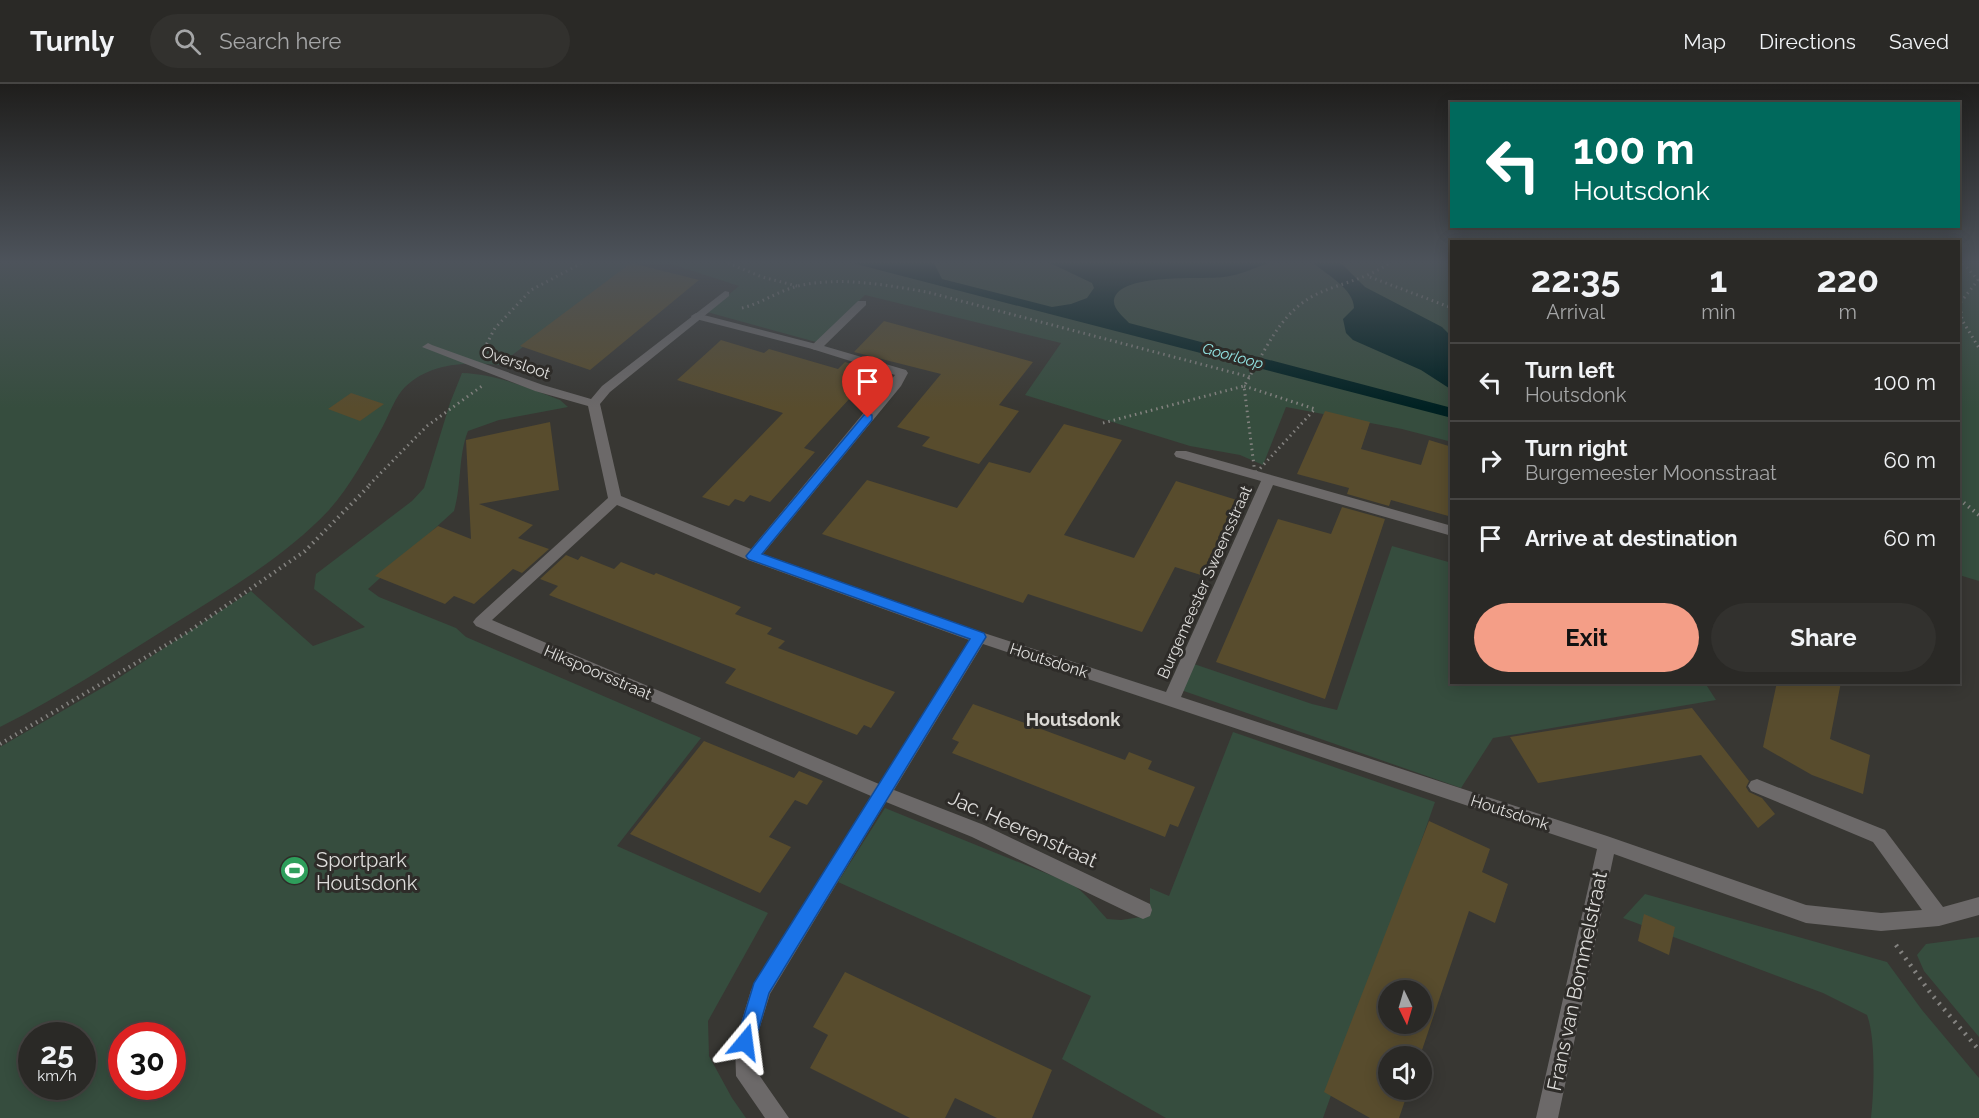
<!DOCTYPE html>
<html lang="en">
<head>
<meta charset="utf-8">
<style>
	:root { --surface:#2a2926; --page:#32312e; --text:#f1f3f6; --muted:#a5a6a7; --line:#464543; --accent:#f49e87 }
	body { margin:0; font-family:Raleway,sans-serif; background:var(--page); color:var(--text); height:100vh; display:flex; flex-direction:column; font-size:22px; white-space:nowrap }
	* { box-sizing:border-box; margin:0 }
	p { font-size:20px; color:var(--muted) }
	.icon { flex:none; width:33px; height:33px; fill:none; stroke:currentColor; stroke-width:2; stroke-linecap:round; stroke-linejoin:round }
	.map { position:relative; flex:1; overflow:hidden }
	.panel { position:absolute; left:1450px; top:156px; width:510px; height:444px; display:flex; flex-direction:column; background:var(--surface); border-radius:0px; box-shadow:0 3px 15px #0003,0 0 0 2px var(--line) }
	.panel>* { flex:none }
	.hud { position:absolute; left:1450px; top:18px; width:510px; height:126px; border-radius:0px; box-shadow:0 3px 15px #0003,0 0 0 2px var(--line); background:#00695c; color:#fff; overflow:hidden }
	.needle { width:39px; rotate:175deg }
	.buttons { position:absolute; left:1378px; top:896px; display:grid; gap:12px }
	.buttons a { display:grid; place-items:center; width:54px; height:54px; border-radius:50%; background:var(--surface); box-shadow:0 3px 15px #0003,0 0 0 2px var(--line); font-size:30px }
	.speed { position:absolute; left:18px; top:938px; display:flex; gap:12px; font-size:30px; font-weight:700; text-align:center }
	.speed>* { display:grid; place-content:center; width:78px; height:78px; border-radius:50%; background:var(--surface); box-shadow:0 3px 15px #0003,0 0 0 2px var(--line); line-height:1 }
	.speed small { font-size:15px; font-weight:400 }
	.speed .limit { border:9px solid #d22; background:#fff; color:#111 }
	.pin { position:absolute; display:grid; place-items:center; width:51px; height:51px; color:#fff; margin:-62px -26px; border-radius:50% 50% 50% 0; rotate:-45deg; box-shadow:0 0 6px #0007 }
	.pin .icon { rotate:45deg }
	.me { position:absolute; width:66px; margin:-33px; rotate:16deg; stroke-linejoin:round; filter:drop-shadow(0 0 4px #0008) }
	.turn { display:flex; align-items:center; gap:21px; height:126px; padding:0 24px; font-size:27px }
	.turn .icon { width:78px; height:78px; stroke-width:2.5 }
	.turn b { display:block; font-size:42px; line-height:51px }
	.eta { display:flex; justify-content:space-evenly; align-items:center; height:102px; text-align:center }
	.eta b { font-size:36px; font-weight:700; line-height:42px }
	.action { display:flex; gap:12px; margin-top:auto; padding:12px 24px }
	.action a { flex:1; height:69px; border-radius:36px; background:var(--accent); color:#111; font-size:24px; font-weight:700; line-height:69px; text-align:center }
	.action a+a { background:var(--page); color:var(--text) }
	ul { padding:0; list-style:none }
	li { display:flex; align-items:center; gap:18px; height:78px; padding:0 24px; border-top:2px solid var(--line) }
	li div { flex:1 }
	li b { display:block; font-size:22px }
	li em { font-style:normal }
	header { display:flex; align-items:center; gap:36px; box-sizing:border-box; height:84px; padding:0 30px; background:var(--surface); border-bottom:2px solid var(--line) }
	header strong { font-size:28px }
	nav { display:flex; gap:33px; margin-inline-start:auto; font-size:21px }
	.search { width:420px; height:54px; background:var(--page); display:flex; align-items:center; gap:15px; box-sizing:border-box; padding:0 21px; border-radius:33px; color:var(--muted); font-size:22px }
	.map>svg:first-child { display:block }
	.green { fill:#364d3e; fill-rule:evenodd }
	.water { fill:#002122 }
	.building { fill:#584c2d; fill-rule:evenodd }
	.lines { fill:none; stroke-linecap:round; stroke-linejoin:round }
	.path-far2 { stroke:#848380; stroke-width:3; stroke-dasharray:1.5 4; stroke-linecap:butt }
	.path-far1 { stroke:#848380; stroke-width:4; stroke-dasharray:1.5 4.5; stroke-linecap:butt }
	.path { stroke:#848380; stroke-width:4.5; stroke-dasharray:2 6; stroke-linecap:butt }
	.service { fill:#6c6969; fill-rule:evenodd }
	.minor { fill:#6c6969; fill-rule:evenodd }
	.route { fill:#1a73e8; stroke:#114b97; stroke-width:1.5 }
	.labels { text-anchor:middle; stroke-width:6; stroke-linejoin:round; paint-order:stroke }
	.far-water-label { font-size:15px; font-style:italic; fill:#92e3e3; stroke:#2e2c29 }
	.street-label { font-size:16px; fill:#dedddb; stroke:#2e2c29 }
	.neighbourhood-label { font-size:18px; font-weight:bold; fill:#dbd9d5; stroke:#2e2c29 }
	.near-street-label { font-size:20px; fill:#dedddb; stroke:#2e2c29 }
	.near-poi-label { font-size:20px; fill:#dedddb; stroke:#2e2c29; text-anchor:start }
</style>
</head>
<body>
<header>
<strong>Turnly</strong>
<div class="search"><svg class="icon" aria-label="search" viewBox="0 0 24 24"><circle cx="10" cy="10" r="6"/><path d="M15 15l6 6"/></svg>Search here</div>
<nav><a>Map</a><a>Directions</a><a>Saved</a></nav>
</header>
<div class="map">
<svg width="1979" height="1034" viewBox="0 0 1979 1034">
	<rect width="100%" height="100%" fill="#383733"/>
	<path class="green" d="M 0,179 L 634,179 L 499,281 C 468,277 429,279 405,303 C 395,313 390,329 383,342 C 367,371 351,401 329,426 C 285,473 226,507 172,541 C 116,576 60,613 0,643 Z
		M 668,179 L 1452,179 L 1452,358 L 1402,345 L 1286,323 L 1263,381 L 1240,371 L 1190,362 L 1025,311 L 1061,259 L 865,211 L 816,258 L 707,228 L 739,202 Z
		M 1959,179 L 1979,179 L 1979,497 L 1959,491 Z
		M 462,289 C 496,290 528,304 560,316 L 568,323 L 499,336 L 468,347 C 458,372 462,400 454,427 L 368,505 L 379,513 L 456,544 L 466,553 L 701,654 L 617,762 L 768,829 L 708,937 L 709,972 L 732,1014 L 746,1034 L 0,1034 L 0,663 L 114,597 L 251,507 L 313,562 L 365,543 L 314,505 L 316,490 L 412,417 L 424,404 L 450,319 ZM 32,951 L 82,951 L 82,1002 L 32,1002 ZM 122,951 L 172,951 L 172,1002 L 122,1002 Z
		M 1392,462 L 1452,479 L 1452,598 L 1705,599 L 1716,616 L 1493,654 L 1461,704 L 1181,606 L 1194,580 L 1312,620 L 1337,626 Z
		M 1233,648 L 1435,718 L 1323,1034 L 1166,1034 L 1062,975 L 1091,912 L 838,798 L 885,724 L 1070,799 C 1085,808 1095,822 1107,835 L 1121,836 L 1141,833 L 1150,821 L 1150,804 L 1169,812 Z
		M 1645,810 L 1887,878 L 1922,926 L 1979,994 L 1979,1034 L 1871,1034 C 1874,1009 1876,954 1867,931 L 1823,909 L 1623,834 Z
		M 1979,853 L 1979,953 L 1924,887 L 1917,871 L 1926,860 Z"/>
	<path class="water" d="M 852,179 L 934,179 L 942,195 L 1052,223 L 1071,220 L 1087,214 L 1094,204 L 1092,199 L 1050,179 L 1269,179 C 1254,184 1240,191 1224,193 C 1204,196 1119,188 1114,216 C 1113,225 1124,233 1129,239 L 1452,324 L 1452,334 Z
		M 1313,179 L 1341,179 L 1365,203 L 1442,243 L 1452,253 L 1452,306 L 1421,286 L 1353,256 L 1346,249 L 1343,235 L 1354,224 C 1354,205 1326,190 1313,179 Z"/>
	<path class="building" d="M 631,179 L 699,196 L 590,286 L 520,262 Z
		M 884,237 L 1033,278 L 999,321 L 1019,327 L 979,380 L 922,362 L 930,353 L 897,343 L 941,290 L 854,268 Z
		M 721,256 L 764,269 L 769,265 L 838,285 L 845,278 L 875,287 L 804,364 L 815,368 L 770,418 L 750,411 L 744,418 L 735,415 L 729,422 L 702,413 L 783,329 L 677,296 Z
		M 351,309 L 384,320 L 360,337 L 328,325 Z
		M 1325,327 L 1370,338 L 1361,365 L 1421,381 L 1429,356 L 1452,363 L 1452,433 L 1391,416 L 1389,422 L 1347,410 L 1349,404 L 1297,390 Z
		M 550,338 L 559,406 L 479,420 L 533,441 L 518,454 L 549,465 L 522,489 L 513,485 L 474,520 L 454,512 L 445,520 L 375,492 L 438,442 L 471,455 L 466,356 Z
		M 1064,340 L 1122,356 L 1064,451 L 1134,474 L 1176,397 L 1240,417 L 1204,492 L 1175,483 L 1142,548 L 1028,510 L 1023,519 L 822,450 L 867,396 L 957,424 L 989,378 L 1030,389 Z
		M 1342,423 L 1385,435 L 1325,615 L 1216,578 L 1278,435 L 1331,450 Z
		M 566,471 L 578,476 L 581,472 L 614,485 L 621,478 L 654,491 L 656,489 L 741,523 L 735,530 L 772,544 L 767,550 L 785,557 L 778,564 L 895,608 L 871,644 L 864,641 L 857,651 L 725,599 L 736,585 L 549,511 L 558,502 L 540,495 Z
		M 1777,598 L 1841,598 L 1830,655 L 1870,671 L 1863,710 L 1812,691 L 1763,663 Z
		M 973,620 L 1125,676 L 1129,668 L 1152,677 L 1148,685 L 1195,703 L 1178,743 L 1170,740 L 1165,753 L 952,669 L 959,658 L 952,655 Z
		M 1692,624 L 1749,697 L 1746,703 L 1749,708 L 1762,714 L 1775,730 L 1758,744 L 1701,671 L 1538,699 L 1510,653 Z
		M 704,657 L 794,694 L 799,687 L 823,697 L 807,721 L 795,716 L 769,753 L 791,763 L 760,809 L 630,750 Z
		M 1429,737 L 1490,765 L 1482,788 L 1508,800 L 1495,839 L 1469,827 L 1420,972 L 1389,972 L 1389,1005 L 1409,1005 L 1399,1034 L 1370,1034 L 1324,1008 ZM 1389,906 L 1422,906 L 1422,939 L 1389,939 Z
		M 1644,830 L 1675,843 L 1669,871 L 1638,857 Z
		M 845,888 L 1052,986 L 1032,1034 L 997,1034 L 955,1014 L 945,1034 L 910,1034 L 810,984 L 828,951 L 813,943 Z"/>
	<g class="lines">
		<path class="path-far2" d="M 728,179 L 762,193 L 797,202
			M 1963,179 L 1978,196 L 1960,219 L 1962,236 L 1979,264
			M 1370,193 L 1452,224
			M 742,224 C 762,219 778,207 798,202 C 840,192 885,201 927,208 L 1250,293
			M 484,265 L 495,244 L 531,206 L 582,179
			M 1244,302 L 1315,325 L 1255,390 Z
			M 1103,339 L 1244,302 C 1264,270 1278,231 1313,212 C 1338,199 1366,196 1389,179
			M 369,401 L 427,342 L 482,302"/>
		<path class="path-far1" d="M 1959,415 L 1979,431
			M 0,660 L 188,548 L 305,467 L 371,400"/>
		<path class="path" d="M 1896,861 L 1932,911 L 1979,966"/>
		<path class="service" d="M 696,229 L 820,261 L 821,263 L 816,266 L 692,234 L 691,232 Z"/>
		<path class="minor" d="M 725,207 L 729,208 L 729,212 L 610,308 L 600,320 L 621,412 L 751,465 L 895,291 L 812,265 L 810,263 L 858,217 L 866,217 L 866,221 L 824,262 L 906,286 L 908,289 L 901,302 L 763,470 L 984,549 L 1166,608 L 1261,397 L 1176,373 L 1174,370 L 1176,367 L 1186,367 L 1452,442 L 1452,452 L 1273,401 L 1181,613 L 1607,752 L 1806,821 L 1881,829 L 1922,826 L 1873,758 L 1751,707 L 1748,702 L 1751,697 L 1757,695 L 1885,746 L 1943,823 L 1979,813 L 1979,831 L 1939,842 L 1881,847 L 1806,839 L 1614,770 L 1558,1034 L 1536,1034 L 1597,765 L 983,560 L 894,706 L 984,741 L 1150,820 L 1152,826 L 1150,832 L 1143,835 L 1136,832 L 972,753 L 886,718 L 770,910 L 755,959 L 757,988 L 789,1034 L 765,1034 L 736,992 L 735,959 L 751,906 L 871,712 L 476,542 L 473,538 L 476,534 L 608,414 L 588,322 L 535,307 L 422,263 L 428,259 L 432,261 L 543,301 L 591,315 L 602,302 ZM 617,421 L 748,476 L 969,556 L 879,700 L 492,536 Z"/>
	</g>
	<linearGradient id="sky" x2="0" y2="1"><stop stop-color="#1f1e1c"/><stop offset="0.55" stop-color="#4d535b"/><stop offset="1" stop-color="#4d535b" stop-opacity="0"/></linearGradient>
	<rect width="1979" height="324" fill="url(#sky)"/>
	<path class="route" d="M 868,330 L 872,331 L 872,336 L 762,470 L 984,549 L 986,553 L 769,909 L 755,958 L 752,965 L 745,968 L 739,965 L 736,958 L 754,899 L 970,555 L 748,475 L 746,472 L 864,331 Z"/>
	<defs>
		<symbol id="stadium-disc" viewBox="-11 -11 22 22"><circle r="9.5" fill="#2e9e5b" stroke="#2e2c29"/><path d="M0-5a6.5 5 0 1 0 0 10a6.5 5 0 1 0 0-10ZM-3.5-1.8h7v3.6h-7Z" fill="#fff"/></symbol>
	</defs>
	<g fill-rule="evenodd">
		<use href="#stadium-disc" x="278" y="770" width="33" height="33"/>
	</g>
	<g class="labels">
		<g class="far-water-label">
			<text transform="translate(1233 272) rotate(15)" y="5">Goorloop</text>
		</g>
		<g class="street-label">
			<text transform="translate(516 278) rotate(19)" y="6">Oversloot</text>
			<text transform="translate(1204 498) rotate(-66)" y="6">Burgemeester Sweensstraat</text>
			<text transform="translate(1049 576) rotate(18)" y="6">Houtsdonk</text>
			<text transform="translate(598 588) rotate(23)" y="6">Hikspoorsstraat</text>
			<text transform="translate(1510 728) rotate(18)" y="6">Houtsdonk</text>
		</g>
		<g class="neighbourhood-label">
			<text x="1073" y="642">Houtsdonk</text>
		</g>
		<g class="near-street-label">
			<text transform="translate(1023 745) rotate(24)" y="7">Jac. Heerenstraat</text>
			<text transform="translate(1577 897) rotate(-78)" y="7">Frans van Bommelstraat</text>
		</g>
		<g class="near-poi-label">
			<text x="316" y="783">Sportpark<tspan x="316" dy="23">Houtsdonk</tspan></text>
		</g>
	</g>
</svg>
<div class="buttons">
<a><svg class="needle" viewBox="-14 -14 28 28"><path d="M0-13l5 13h-10z" fill="#e53935"/><path d="M0 13l5-13h-10z" fill="#a5a6a7"/></svg></a>
<a><svg class="icon" aria-label="sound" viewBox="0 0 24 24"><path d="M4 9h4l5-4v14l-5-4H4zM17 9q2 3 0 6"/></svg></a>
</div>
<div class="speed"><div>25<small>km/h</small></div><div class="limit">30</div></div>
<div class="pin" style="left:868px;top:334px;background:#d93025"><svg class="icon" aria-label="arrive" viewBox="0 0 24 24"><path d="M6 21V4h12l-3 4 3 4H6"/></svg></div>
<svg class="me" style="left:745px;top:958px" viewBox="-20 -20 40 40"><path d="M0-17L14 15 0 8-14 15z" fill="#1a73e8" stroke="#fff" stroke-width="4"/></svg>
<div class="hud">
<div class="turn"><svg class="icon" aria-label="left" viewBox="0 0 24 24"><path d="M17 20v-9H6M10 6l-5 5 5 5"/></svg><div><b>100 m</b>Houtsdonk</div></div>
</div>
<section class="panel">
<div class="eta">
<div><b>22:35</b><p>Arrival</p></div>
<div><b>1</b><p>min</p></div>
<div><b>220</b><p>m</p></div>
</div>
<ul>
<li><svg class="icon" aria-label="left" viewBox="0 0 24 24"><path d="M17 20v-9H6M10 6l-5 5 5 5"/></svg><div><b>Turn left</b><p>Houtsdonk</p></div><em>100 m</em></li>
<li><svg class="icon" aria-label="right" viewBox="0 0 24 24"><path d="M7 20v-9h11M14 6l5 5-5 5"/></svg><div><b>Turn right</b><p>Burgemeester Moonsstraat</p></div><em>60 m</em></li>
<li><svg class="icon" aria-label="arrive" viewBox="0 0 24 24"><path d="M6 21V4h12l-3 4 3 4H6"/></svg><div><b>Arrive at destination</b></div><em>60 m</em></li>
</ul>
<div class="action"><a>Exit</a><a>Share</a></div>
</section>
</div>
</body>
</html>
